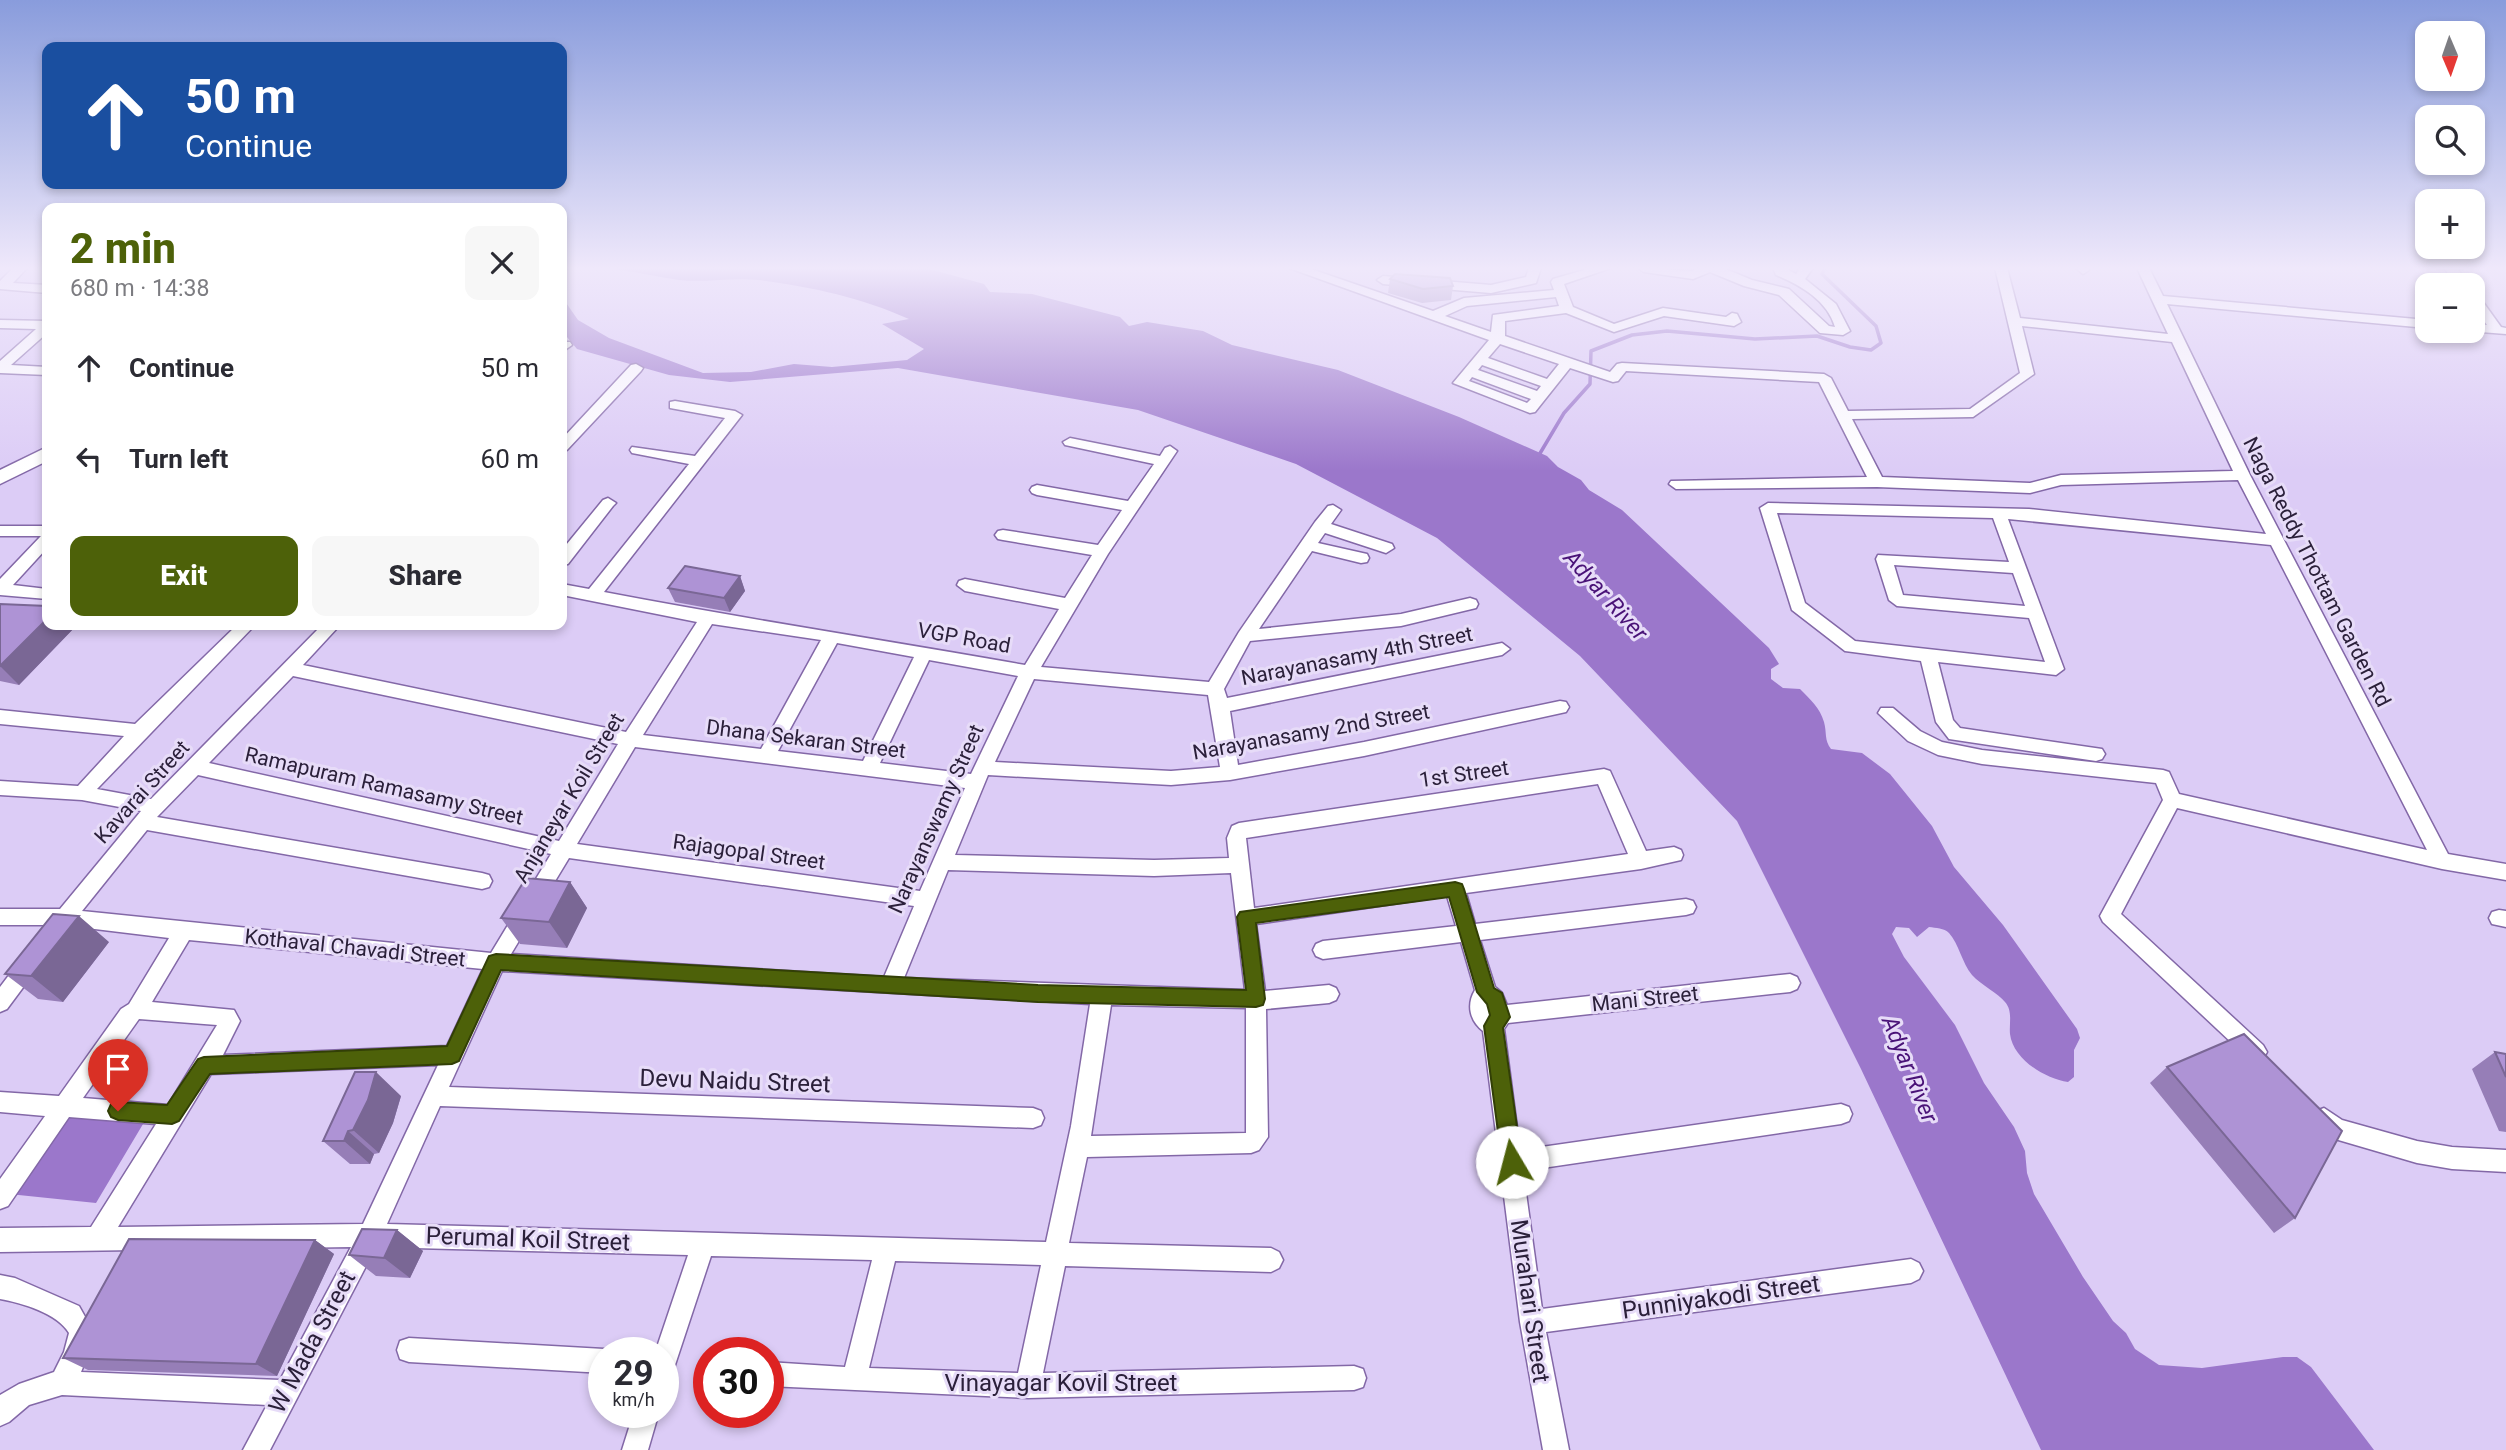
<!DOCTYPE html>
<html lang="en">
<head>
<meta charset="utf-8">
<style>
	:root { --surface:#fff; --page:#f7f7f7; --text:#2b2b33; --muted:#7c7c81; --accent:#4d6109 }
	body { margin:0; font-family:Roboto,sans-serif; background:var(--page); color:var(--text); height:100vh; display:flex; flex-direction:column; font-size:26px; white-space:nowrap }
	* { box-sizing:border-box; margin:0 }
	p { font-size:23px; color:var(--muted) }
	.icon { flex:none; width:38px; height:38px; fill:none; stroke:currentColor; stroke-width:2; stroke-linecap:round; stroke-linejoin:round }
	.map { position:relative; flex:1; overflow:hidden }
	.sheet { position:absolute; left:42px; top:203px; width:525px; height:427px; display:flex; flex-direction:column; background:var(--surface); border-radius:14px; box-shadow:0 4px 10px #0003 }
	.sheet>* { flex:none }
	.guide { position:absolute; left:42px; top:42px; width:525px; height:147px; border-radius:14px; box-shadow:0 4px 10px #0003; background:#1a4fa0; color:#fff; overflow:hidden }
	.needle { width:46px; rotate:178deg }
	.buttons { position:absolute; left:2415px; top:21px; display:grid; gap:14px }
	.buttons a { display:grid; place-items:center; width:70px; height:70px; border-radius:14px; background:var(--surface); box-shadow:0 4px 10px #0003; font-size:35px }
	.speed { position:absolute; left:588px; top:1337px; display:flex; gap:14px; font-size:35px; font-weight:700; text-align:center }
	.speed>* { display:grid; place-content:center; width:91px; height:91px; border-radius:50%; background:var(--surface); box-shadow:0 4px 10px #0003; line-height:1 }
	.speed small { font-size:18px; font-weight:400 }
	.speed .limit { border:10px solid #d22; background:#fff; color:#111 }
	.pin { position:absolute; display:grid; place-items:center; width:60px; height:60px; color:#fff; margin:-72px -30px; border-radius:50% 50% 50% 0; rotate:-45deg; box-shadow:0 0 7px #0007 }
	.pin .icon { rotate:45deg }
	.me { position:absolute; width:77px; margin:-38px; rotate:352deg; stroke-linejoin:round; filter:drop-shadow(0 0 5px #0008) }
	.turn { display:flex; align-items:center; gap:24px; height:147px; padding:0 28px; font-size:32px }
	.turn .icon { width:91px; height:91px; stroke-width:2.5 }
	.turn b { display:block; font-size:49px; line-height:60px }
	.round { display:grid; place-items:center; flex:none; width:74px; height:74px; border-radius:14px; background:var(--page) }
	.summary { display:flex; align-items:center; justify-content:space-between; height:119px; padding:0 28px }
	h1 { font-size:42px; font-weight:800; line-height:52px; color:var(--accent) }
	.action { display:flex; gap:14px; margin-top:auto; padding:14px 28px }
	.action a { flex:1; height:80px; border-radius:14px; background:var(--accent); color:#fff; font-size:28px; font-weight:800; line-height:80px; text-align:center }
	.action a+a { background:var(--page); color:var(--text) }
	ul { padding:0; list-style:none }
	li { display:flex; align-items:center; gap:21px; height:91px; padding:0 28px }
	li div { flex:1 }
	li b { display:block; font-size:26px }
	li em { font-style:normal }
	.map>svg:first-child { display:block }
	.water { fill:#9b77cb }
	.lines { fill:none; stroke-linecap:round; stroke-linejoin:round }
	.stream { stroke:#9b77cb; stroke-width:3.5 }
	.minor-casing { stroke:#8368a7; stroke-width:3 }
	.major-casing { stroke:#8368a7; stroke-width:3 }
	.minor { fill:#fff; fill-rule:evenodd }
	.major { fill:#fff; fill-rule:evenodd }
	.wall { fill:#967eb7 }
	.shaded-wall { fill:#7a6795 }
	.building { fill:#ae93d5; stroke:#7a6795; stroke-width:2 }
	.route { fill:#4d6109; stroke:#323f06; stroke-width:2 }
	.labels { text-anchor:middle; stroke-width:6; stroke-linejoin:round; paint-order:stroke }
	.street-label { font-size:21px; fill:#2b203a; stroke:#e7dcf8 }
	.water-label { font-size:23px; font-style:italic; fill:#491277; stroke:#e7dcf8 }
	.near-street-label { font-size:24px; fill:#2b203a; stroke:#e7dcf8 }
</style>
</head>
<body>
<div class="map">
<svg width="2506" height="1450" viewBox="0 0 2506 1450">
	<rect width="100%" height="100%" fill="#dcccf6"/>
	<path class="water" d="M 562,268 L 926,268 L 984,284 L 990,292 L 1032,294 L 1120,317 L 1129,326 L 1147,322 L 1203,331 L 1232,345 L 1338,370 L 1459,417 L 1547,456 L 1558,467 L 1581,480 L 1589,490 L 1622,510 L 1769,648 L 1779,664 L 1771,669 L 1771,679 L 1783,688 L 1800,689 C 1810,699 1820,708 1824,722 C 1827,733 1824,740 1831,749 L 1862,753 L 1890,774 L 1932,826 L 1954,867 L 2003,925 L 2077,1029 L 2080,1038 L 2074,1050 L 2074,1077 L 2068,1082 C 2045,1079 2013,1059 2010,1034 C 2009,1023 2013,1011 2005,1002 C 1999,994 1981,985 1972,975 C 1962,963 1959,944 1949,933 C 1944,928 1936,928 1929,927 L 1917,937 L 1909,928 L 1896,927 L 1892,934 L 1904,957 L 1955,1025 L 1984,1083 L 2014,1127 L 2025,1151 L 2027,1173 L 2034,1194 L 2083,1277 L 2113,1321 L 2126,1333 L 2135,1349 L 2159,1365 L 2202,1368 L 2283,1357 L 2297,1357 L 2311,1367 L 2374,1450 L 2041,1450 L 1861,1069 L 1737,821 L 1580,656 L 1437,538 L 1296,464 L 1138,410 L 898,368 L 730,382 L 669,375 L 577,349 L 562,331 L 562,297 L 578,320 L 609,338 L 703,373 L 751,372 L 794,364 L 832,367 L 907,360 L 924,349 L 882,324 L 909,319 C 860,297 812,287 759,280 C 733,277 705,283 679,280 C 648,276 590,260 562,272 Z
		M 61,1114 L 146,1119 L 96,1203 L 9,1194 Z"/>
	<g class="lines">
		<path class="stream" d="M 1539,455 L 1564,413 L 1590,384 L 1591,351 L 1632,335 L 1667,331 L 1755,339 L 1817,336 L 1850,347 L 1871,350 L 1881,343 L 1876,326 L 1822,274 L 1825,268"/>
		<defs>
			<path id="minor" d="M 13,268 L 27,268 L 13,283 L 47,285 L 47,293 L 0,289 L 0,281 Z
				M 1289,268 L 1308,268 L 1433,311 L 1464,298 L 1554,290 L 1551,282 L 1553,279 L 1591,268 L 1611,268 L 1564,284 L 1573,307 L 1614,324 L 1663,308 L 1726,317 L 1732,313 L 1737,314 L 1741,322 L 1734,326 L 1664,316 L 1614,332 L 1566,313 L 1505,321 L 1505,336 L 1610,372 L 1617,364 L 1622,363 L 1824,374 L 1831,378 L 1848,411 L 1970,409 L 2020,373 L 1995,268 L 2007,268 L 2020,318 L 2168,334 L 2137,268 L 2149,268 L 2163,296 L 2427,320 L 2427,328 L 2167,304 L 2250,475 L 2448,854 L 2506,864 L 2506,880 L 2442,869 L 2177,808 L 2121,914 L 2263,1045 L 2267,1052 L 2263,1059 L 2256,1062 L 2249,1059 L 2103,922 L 2100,916 L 2163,800 L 2156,783 L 1982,764 L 1938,755 L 1908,741 L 1878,713 L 1881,708 L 1893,708 L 1920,731 L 1942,742 L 1982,750 L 2163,770 L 2169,772 L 2179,794 L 2427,850 L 2271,545 L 2008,519 L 2064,669 L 2056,675 L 1938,662 L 1953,720 L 1960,728 L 2102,749 L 2105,754 L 2102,759 L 2096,761 L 1949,739 L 1936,722 L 1921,661 L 1845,651 L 1792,610 L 1760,508 L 1768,503 L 2029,509 L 2266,534 L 2238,480 L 2061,485 L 2030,493 L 1877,487 L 1676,489 L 1669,484 L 1671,481 L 1867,477 L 1819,382 L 1626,371 L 1618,381 L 1613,382 L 1570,368 L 1535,412 L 1530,413 L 1453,383 L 1489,340 ZM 1556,297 L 1559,306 L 1493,315 L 1491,332 L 1445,316 L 1467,306 ZM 2022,326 L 2172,342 L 2233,471 L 2061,475 L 2030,483 L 1882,477 L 1852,419 L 1973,417 L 2034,374 ZM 1500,344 L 1559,364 L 1547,379 L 1488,358 ZM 1482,365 L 1541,386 L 1537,391 L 1478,370 ZM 1472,377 L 1531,399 L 1527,403 L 1469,381 ZM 1777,513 L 1993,518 L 2009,562 L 1878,555 L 1876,559 L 1889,600 L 1897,606 L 2029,618 L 2045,662 L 1855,641 L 1805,603 ZM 1894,565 L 2013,573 L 2025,606 L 1903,595 Z
				M 1529,268 L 1541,268 L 1536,283 L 1491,293 L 1383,284 L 1377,280 L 1383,276 L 1491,285 L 1526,277 Z
				M 1638,268 L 1692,271 L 1698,268 L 1723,268 L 1752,280 L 1789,289 L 1829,326 L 1835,327 C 1827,300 1800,285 1776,275 L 1773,268 L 1785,268 L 1796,274 L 1800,268 L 1813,268 L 1805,279 L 1836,304 L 1850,331 L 1843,335 L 1820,333 L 1779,295 L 1744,286 L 1710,272 L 1693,279 L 1644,272 Z
				M 2076,268 L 2088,268 L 2089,270 L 2083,274 Z
				M 2444,268 L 2457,268 L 2469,285 L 2457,285 Z
				M 2473,294 L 2478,295 L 2501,327 L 2506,328 L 2506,334 L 2468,331 L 2473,331 L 2473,324 L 2487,325 L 2473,306 Z
				M 0,320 L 47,321 L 47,333 L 11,365 L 47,367 L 47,375 L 0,373 L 0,361 L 36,329 L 0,328 Z
				M 562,342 L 570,342 L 572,345 L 562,352 Z
				M 636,364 L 643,368 L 641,371 L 567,450 L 562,451 L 562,439 L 631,365 Z
				M 675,401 L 735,411 L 742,415 L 604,592 C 744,619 885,640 1025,665 L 1059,609 L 965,591 L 957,585 L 959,581 L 965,579 L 1065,598 L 1092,555 L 1003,540 L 998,539 L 995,535 L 998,531 L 1003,530 L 1098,545 L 1122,510 L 1037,495 L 1032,493 L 1030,490 L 1032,487 L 1037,485 L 1128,501 L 1154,464 L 1065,445 L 1063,442 L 1070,438 L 1160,456 L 1165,448 L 1170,446 L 1177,451 L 1108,554 L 1041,667 L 1209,682 L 1239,632 L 1315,522 L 1328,506 L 1333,505 L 1341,510 L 1331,524 L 1392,544 L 1394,548 L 1386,553 L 1325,533 L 1318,543 L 1367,554 L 1369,558 L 1367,562 L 1361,563 L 1312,551 L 1259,629 L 1401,614 L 1470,598 L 1476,600 L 1478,604 L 1476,608 L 1401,626 L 1250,641 L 1224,689 L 1227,698 L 1502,643 L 1510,649 L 1502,655 L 1230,711 L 1238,765 L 1364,742 L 1560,701 L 1566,702 L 1569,707 L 1566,712 L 1364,756 L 1230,780 L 1171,785 L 988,775 L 955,855 L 1154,860 L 1229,858 L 1227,838 L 1232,826 L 1239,823 L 1604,769 L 1610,771 L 1646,851 L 1674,847 L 1681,850 L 1683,855 L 1681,860 L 1641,869 L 1466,893 L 1475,924 L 1686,899 L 1693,901 L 1696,907 L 1693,913 L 1686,915 L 1480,940 L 1495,987 L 1502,993 L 1507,1005 L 1790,974 L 1797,977 L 1800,983 L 1797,989 L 1790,992 L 1508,1023 L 1504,1029 L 1520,1150 L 1841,1104 L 1849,1107 L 1852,1114 L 1849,1121 L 1841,1124 L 1523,1171 L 1542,1309 L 1911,1259 L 1919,1263 L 1923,1271 L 1919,1279 L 1911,1283 L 1546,1332 L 1569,1450 L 1543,1450 L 1520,1322 L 1483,1031 C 1470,1021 1466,1005 1475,990 L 1461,942 L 1323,959 L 1316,956 L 1313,950 L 1316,944 L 1323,941 L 1456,926 L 1447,896 L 1256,924 L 1265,991 L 1329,985 L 1336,988 L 1339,994 L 1336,1000 L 1329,1003 L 1266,1009 L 1268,1137 L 1259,1150 L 1251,1153 L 1087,1157 L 1069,1243 L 1271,1248 L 1279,1252 L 1283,1260 L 1279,1268 L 1271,1272 L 1065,1266 L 1043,1373 L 1354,1366 L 1363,1369 L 1366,1378 L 1363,1387 L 1354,1390 L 1028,1398 L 768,1386 L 768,1362 L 845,1367 L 872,1260 L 711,1256 L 675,1365 L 672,1374 L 663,1377 L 663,1353 L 655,1353 L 688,1255 L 376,1247 L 270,1450 L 243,1450 L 267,1405 L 62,1395 L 29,1405 L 9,1422 L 0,1426 L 0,1395 L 19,1384 L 54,1372 L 64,1352 L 69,1333 C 57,1313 22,1303 0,1299 L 0,1275 L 15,1278 L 79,1306 L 93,1331 L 88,1355 L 81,1372 L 280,1380 L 351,1247 L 0,1252 L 0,1228 L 91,1227 L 156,1124 L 69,1117 L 8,1206 L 0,1209 L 0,1179 L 45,1116 L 0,1112 L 0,1092 L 59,1096 L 121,1009 L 129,1004 L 169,938 L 70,926 L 61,930 L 53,925 L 0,925 L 0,909 L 60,909 L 141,811 L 82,800 L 0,795 L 0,781 L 78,786 L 124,736 L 0,724 L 0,710 L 135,724 L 237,625 L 255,625 L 97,789 L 151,799 L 322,625 L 340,625 L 303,665 L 626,732 L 697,622 L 562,595 L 562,584 L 589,589 L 689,464 L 632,453 L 630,450 L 632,447 L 695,456 L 725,418 L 670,408 L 670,402 ZM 712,624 L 821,640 L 761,749 L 643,735 ZM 837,643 L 914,657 L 863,761 L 778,751 ZM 929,660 L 1018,676 L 971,774 L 880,763 ZM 293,676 L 618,744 L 559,841 L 209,763 ZM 1034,679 L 1208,695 L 1220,767 L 1171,771 L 995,762 ZM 635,747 L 965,788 L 920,891 L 577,844 ZM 198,775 L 551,854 L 491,953 L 82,911 L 147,830 L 482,889 L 489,887 L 492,881 L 489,875 L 482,873 L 157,817 ZM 1598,784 L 1628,854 L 1254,908 L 1246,838 ZM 569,858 L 914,906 L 884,977 L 511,954 ZM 948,870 L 1154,876 L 1231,873 L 1245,990 L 904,978 ZM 189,940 L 483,969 L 447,1046 L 223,1055 L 240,1021 L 234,1010 L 152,1002 ZM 502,971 L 1090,1004 L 1071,1126 L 1046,1242 L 387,1224 L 440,1106 L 1033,1128 L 1041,1125 L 1044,1118 L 1041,1111 L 1033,1108 L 449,1087 ZM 1111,1005 L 1246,1008 L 1246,1133 L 1091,1136 ZM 139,1019 L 217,1025 L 168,1105 L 83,1098 ZM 438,1065 L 363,1224 L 118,1227 L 211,1074 ZM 895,1261 L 1041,1265 L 1018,1373 L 869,1368 Z
				M 608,498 L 616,503 L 613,506 L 568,564 L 562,565 L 562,550 L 603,500 Z
				M 0,526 L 47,526 L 47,548 L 13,585 L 47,589 L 47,599 L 0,595 L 0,579 L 41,536 L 0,536 Z
				M 2499,910 L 2506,911 L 2506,927 L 2492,924 L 2489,918 L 2492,912 Z
				M 29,955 L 36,958 L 39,964 L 36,970 L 7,1009 L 0,1012 L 0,987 L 22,958 Z
				M 2324,1108 L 2342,1120 L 2417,1141 L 2452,1147 L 2506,1150 L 2506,1172 L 2452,1169 L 2417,1163 L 2335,1139 L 2327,1136 L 2313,1118 L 2316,1111 Z
				M 409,1338 L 604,1349 L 613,1353 L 604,1353 L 604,1373 L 409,1362 L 400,1359 L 397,1350 L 400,1341 Z
				M 634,1412 L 659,1412 L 648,1450 L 622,1450 Z"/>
			<path id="major" d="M 47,447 L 47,461 L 0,484 L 0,470 Z"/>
		</defs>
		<use href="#minor" class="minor-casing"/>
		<use href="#major" class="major-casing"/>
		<use href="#minor" class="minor"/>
		<use href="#major" class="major"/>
	</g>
	<path class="wall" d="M 1390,279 L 1453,286 L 1451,300 L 1422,303 L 1388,293 Z
		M 740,576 L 745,591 L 730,612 L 675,602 L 668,588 Z
		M 0,604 L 76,626 L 19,685 L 0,681 Z
		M 570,882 L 587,908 L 567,948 L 520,944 L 501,918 Z
		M 109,942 L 63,1002 L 38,999 L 5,974 Z
		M 2495,1052 L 2506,1054 L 2506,1132 L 2499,1131 L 2472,1069 Z
		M 2167,1067 L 2295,1218 L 2274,1233 L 2150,1083 Z
		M 401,1096 L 393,1123 L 379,1153 L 374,1154 L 370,1164 L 350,1164 L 323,1141 Z
		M 397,1230 L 423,1251 L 410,1278 L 376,1276 L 349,1255 Z
		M 315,1240 L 334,1254 L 277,1376 L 88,1370 L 63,1358 Z"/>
	<path class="shaded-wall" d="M 740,576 L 745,591 L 730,612 L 724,598 Z
		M 47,619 L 47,625 L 75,625 L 76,626 L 19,685 L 0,666 Z
		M 570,882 L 587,908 L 567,948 L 549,922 Z
		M 79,916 L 109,942 L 63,1002 L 31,976 Z
		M 376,1072 L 401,1096 L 393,1123 L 379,1153 L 353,1130 Z
		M 348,1131 L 374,1154 L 370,1164 L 344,1141 Z
		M 397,1230 L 423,1251 L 410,1278 L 384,1258 Z
		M 315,1240 L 334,1254 L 277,1376 L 256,1364 Z"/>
	<path class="building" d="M 1395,274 L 1450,278 L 1453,286 L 1423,289 L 1390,279 Z
		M 685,566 L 740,576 L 724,598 L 668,588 Z
		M 0,604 L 47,606 L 47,619 L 0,666 Z
		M 526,878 L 570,882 L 549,922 L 501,918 Z
		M 53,914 L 79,916 L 31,976 L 5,974 Z
		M 2244,1034 L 2342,1131 L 2295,1218 L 2167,1067 Z
		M 2495,1052 L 2506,1054 L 2506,1077 Z
		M 355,1072 L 376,1072 L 368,1100 L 353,1130 L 348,1131 L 344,1141 L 323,1141 Z
		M 362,1229 L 397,1230 L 384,1258 L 349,1255 Z
		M 129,1239 L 315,1240 L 256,1364 L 63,1358 Z"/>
	<linearGradient id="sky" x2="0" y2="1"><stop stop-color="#899cdc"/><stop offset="0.57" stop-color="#efe8fb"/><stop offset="1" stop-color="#efe8fb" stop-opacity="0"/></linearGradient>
	<rect width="2506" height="471" fill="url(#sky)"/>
	<path class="route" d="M 1455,882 L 1462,884 L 1464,889 L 1494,988 L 1502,993 L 1510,1017 L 1503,1028 L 1522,1162 L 1520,1169 L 1512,1172 L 1505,1169 L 1502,1162 L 1484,1026 L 1490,1015 L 1487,1004 L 1477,992 L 1449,897 L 1256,923 L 1265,999 L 1263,1005 L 1256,1007 L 1038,1002 L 501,970 L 459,1061 L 452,1064 L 210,1074 L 179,1121 L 172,1124 L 118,1120 L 111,1117 L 108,1111 L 111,1104 L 118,1102 L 167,1105 L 198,1059 L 204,1057 L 447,1046 L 489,956 L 496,954 L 1038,985 L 1246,990 L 1237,917 L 1240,912 Z"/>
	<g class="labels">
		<g class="street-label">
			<text transform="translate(2317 572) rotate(63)" y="7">Naga Reddy Thottam Garden Rd</text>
			<text transform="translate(964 638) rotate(10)" y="7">VGP Road</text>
			<text transform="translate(1357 656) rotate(-11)" y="7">Narayanasamy 4th Street</text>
			<text transform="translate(1311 732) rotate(-10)" y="7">Narayanasamy 2nd Street</text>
			<text transform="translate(806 739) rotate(7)" y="7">Dhana Sekaran Street</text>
			<text transform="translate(1464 774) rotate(-8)" y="7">1st Street</text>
			<text transform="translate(384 786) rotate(13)" y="7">Ramapuram Ramasamy Street</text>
			<text transform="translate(142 792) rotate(-48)" y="7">Kavarai Street</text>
			<text transform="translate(569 798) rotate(-59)" y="7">Anjaneyar Koil Street</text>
			<text transform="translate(936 819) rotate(-66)" y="7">Narayanswamy Street</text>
			<text transform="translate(749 852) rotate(8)" y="7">Rajagopal Street</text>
			<text transform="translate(355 948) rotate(6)" y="7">Kothaval Chavadi Street</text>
			<text transform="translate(1645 999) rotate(-6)" y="7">Mani Street</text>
		</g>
		<g class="water-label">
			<text transform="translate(1606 595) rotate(48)" y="8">Adyar River</text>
			<text transform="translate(1910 1069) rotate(68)" y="8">Adyar River</text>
		</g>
		<g class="near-street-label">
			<text transform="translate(735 1081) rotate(2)" y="8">Devu Naidu Street</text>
			<text transform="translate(528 1239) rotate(2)" y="8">Perumal Koil Street</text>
			<text transform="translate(1721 1297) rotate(-8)" y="8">Punniyakodi Street</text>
			<text transform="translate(1530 1301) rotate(82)" y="8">Murahari Street</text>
			<text transform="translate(312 1342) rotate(-62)" y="8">W Mada Street</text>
			<text x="1061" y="1391">Vinayagar Kovil Street</text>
		</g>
	</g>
</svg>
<div class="buttons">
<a><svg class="needle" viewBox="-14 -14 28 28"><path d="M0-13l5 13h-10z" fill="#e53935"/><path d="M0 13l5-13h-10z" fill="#7c7c81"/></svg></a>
<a><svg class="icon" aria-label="search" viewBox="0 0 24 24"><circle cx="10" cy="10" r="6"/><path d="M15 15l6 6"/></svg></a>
<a>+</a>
<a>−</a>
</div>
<div class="speed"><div>29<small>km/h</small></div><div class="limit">30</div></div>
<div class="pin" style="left:118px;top:1111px;background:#d93025"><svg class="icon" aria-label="arrive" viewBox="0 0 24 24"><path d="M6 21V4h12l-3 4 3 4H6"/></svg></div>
<svg class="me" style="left:1512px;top:1162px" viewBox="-20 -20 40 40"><circle r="19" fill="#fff"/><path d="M0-13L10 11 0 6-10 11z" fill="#4d6109"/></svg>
<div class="guide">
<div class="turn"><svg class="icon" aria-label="ahead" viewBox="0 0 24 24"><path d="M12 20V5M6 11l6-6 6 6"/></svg><div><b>50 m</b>Continue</div></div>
</div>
<section class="sheet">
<div class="summary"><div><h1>2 min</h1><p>680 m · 14:38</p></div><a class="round"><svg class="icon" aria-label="close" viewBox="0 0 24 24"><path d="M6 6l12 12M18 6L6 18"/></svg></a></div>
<ul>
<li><svg class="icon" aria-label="ahead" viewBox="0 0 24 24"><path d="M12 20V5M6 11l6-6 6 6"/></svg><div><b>Continue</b></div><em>50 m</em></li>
<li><svg class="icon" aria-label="left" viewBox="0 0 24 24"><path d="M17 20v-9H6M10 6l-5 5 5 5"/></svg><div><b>Turn left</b></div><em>60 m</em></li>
</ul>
<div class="action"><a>Exit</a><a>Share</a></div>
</section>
</div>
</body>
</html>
